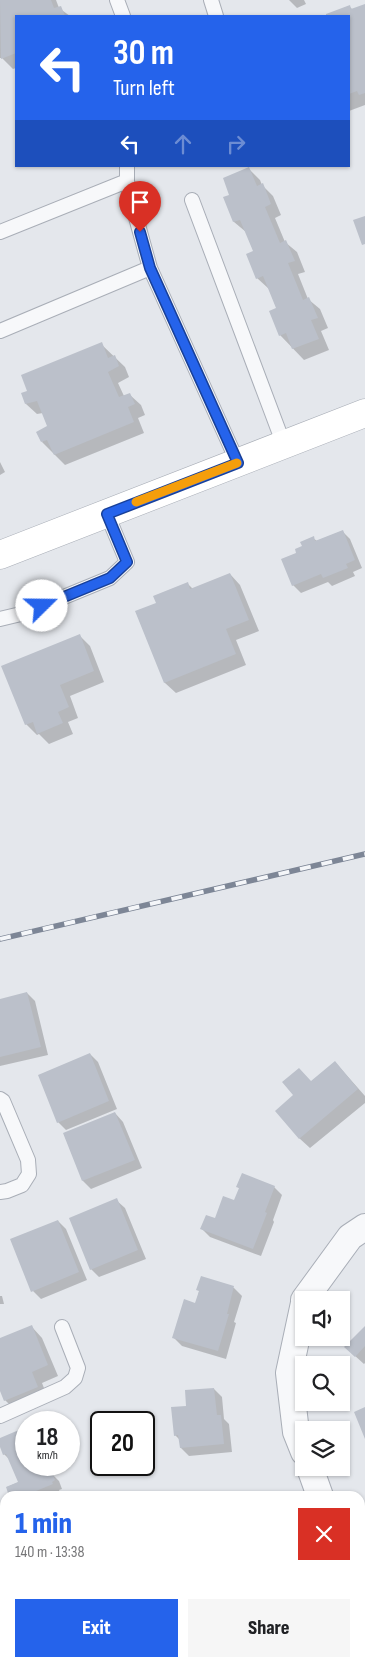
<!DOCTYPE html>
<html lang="en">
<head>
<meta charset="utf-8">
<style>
	:root { --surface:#fff; --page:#f6f6f6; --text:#202124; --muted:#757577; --accent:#2563eb }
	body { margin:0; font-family:"Sofia Sans Condensed",sans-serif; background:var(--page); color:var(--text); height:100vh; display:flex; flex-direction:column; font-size:19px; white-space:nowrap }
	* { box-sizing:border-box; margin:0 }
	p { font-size:16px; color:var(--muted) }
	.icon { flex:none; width:28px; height:28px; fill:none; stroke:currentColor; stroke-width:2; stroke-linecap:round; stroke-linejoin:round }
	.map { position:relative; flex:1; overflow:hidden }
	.details { position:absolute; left:0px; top:1491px; width:365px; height:176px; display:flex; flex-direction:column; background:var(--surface); border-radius:15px 15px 0 0; box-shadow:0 1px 4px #0004 }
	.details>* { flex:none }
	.hud { position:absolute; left:15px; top:15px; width:335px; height:152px; border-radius:0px; box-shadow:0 1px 4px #0004; background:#2563eb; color:#fff; overflow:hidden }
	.controls { position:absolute; left:295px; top:1291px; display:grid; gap:10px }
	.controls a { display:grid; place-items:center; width:55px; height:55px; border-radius:0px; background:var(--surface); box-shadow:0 1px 4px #0004; font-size:25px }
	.speed { position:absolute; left:15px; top:1411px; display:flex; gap:10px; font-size:25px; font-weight:700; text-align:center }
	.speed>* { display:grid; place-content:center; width:65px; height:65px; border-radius:50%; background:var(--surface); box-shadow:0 1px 4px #0004; line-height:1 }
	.speed small { font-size:12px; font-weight:400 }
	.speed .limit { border:2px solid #111; border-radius:8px; background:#fff; color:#111 }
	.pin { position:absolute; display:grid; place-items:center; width:42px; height:42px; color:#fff; margin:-51px -21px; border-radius:50% 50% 50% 0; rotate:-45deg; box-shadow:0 0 5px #0007 }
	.pin .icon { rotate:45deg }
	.me { position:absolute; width:55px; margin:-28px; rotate:68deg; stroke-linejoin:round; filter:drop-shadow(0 0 4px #0008) }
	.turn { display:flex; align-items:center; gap:18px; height:105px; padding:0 15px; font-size:22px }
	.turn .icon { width:65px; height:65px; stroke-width:2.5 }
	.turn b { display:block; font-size:35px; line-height:42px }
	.lanes { display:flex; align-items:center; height:48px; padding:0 15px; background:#0003; justify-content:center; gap:25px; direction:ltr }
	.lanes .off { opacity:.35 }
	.round { display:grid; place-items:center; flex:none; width:52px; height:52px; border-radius:0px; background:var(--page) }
	.overview { display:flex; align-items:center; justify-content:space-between; height:85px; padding:0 15px }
	h1 { font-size:30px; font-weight:800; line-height:38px; color:var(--accent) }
	.button { display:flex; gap:10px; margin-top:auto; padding:10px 15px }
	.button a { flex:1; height:58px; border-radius:0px; background:var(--accent); color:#fff; font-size:20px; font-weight:800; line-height:58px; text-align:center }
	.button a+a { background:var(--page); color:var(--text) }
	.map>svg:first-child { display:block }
	.shadow { fill:#0003 }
	.building { fill:#bbc0ca }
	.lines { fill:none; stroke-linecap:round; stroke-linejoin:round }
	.lane-casing { stroke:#a9aeb7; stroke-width:16 }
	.street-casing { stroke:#a9aeb7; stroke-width:28 }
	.secondary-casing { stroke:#a9aeb7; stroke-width:29 }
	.lane { stroke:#f7f8fa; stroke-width:14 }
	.street { stroke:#f7f8fa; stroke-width:26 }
	.secondary { stroke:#fff; stroke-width:28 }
	.rail-casing { stroke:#7d8696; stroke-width:5.5 }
	.rail { stroke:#f4f6f9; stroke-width:4; stroke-dasharray:11; stroke-linecap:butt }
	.route-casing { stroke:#184099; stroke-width:12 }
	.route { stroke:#2563eb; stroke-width:9 }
	.slow { stroke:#f59e0b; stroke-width:9 }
</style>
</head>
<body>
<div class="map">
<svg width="365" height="1667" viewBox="0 0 365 1667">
	<rect width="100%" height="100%" fill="#e4e7ec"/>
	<path class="shadow" d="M 0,0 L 56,0 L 59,8 L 70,16 L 16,16 L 16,68 L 13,69 L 2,58 L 0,58 Z
		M 289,0 L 304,0 L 306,4 L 297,8 Z
		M 365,5 L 365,105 L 349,111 L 349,16 L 327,15 L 349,6 L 353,10 Z
		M 249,169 L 260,180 L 262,185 L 273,196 L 281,215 L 275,218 L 285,242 L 297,252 L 305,272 L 298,274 L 308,299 L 320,309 L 328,328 L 321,331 L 329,350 L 304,360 L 280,335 L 277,309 L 269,289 L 257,278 L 254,252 L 246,232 L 234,222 L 231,195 Z
		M 101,344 L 125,367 L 129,377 L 118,383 L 124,396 L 130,395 L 141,405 L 145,415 L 138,418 L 144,433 L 65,465 L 42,442 L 48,427 L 43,413 L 37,414 L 26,404 L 29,391 Z
		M 0,462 L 5,472 L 0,475 Z
		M 342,531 L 350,539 L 362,568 L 353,572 L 355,576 L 332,586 L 328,582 L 301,593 L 293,585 L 298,554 L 313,538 L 317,541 Z
		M 230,574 L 240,585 L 259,631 L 236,640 L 246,665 L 176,693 L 165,683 L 136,612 L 157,604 L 187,583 L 193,589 Z
		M 79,635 L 90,646 L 104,682 L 70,696 L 78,718 L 68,722 L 73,734 L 49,744 L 39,734 L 37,735 L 26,724 Z
		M 27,993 L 35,1001 L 48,1055 L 0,1066 L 0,1000 Z
		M 90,1054 L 98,1062 L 117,1109 L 66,1130 L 58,1122 Z
		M 335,1062 L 365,1096 L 365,1103 L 310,1148 L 299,1138 L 311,1082 Z
		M 115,1113 L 123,1122 L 142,1168 L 91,1189 L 83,1181 L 64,1134 Z
		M 238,1187 L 274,1187 L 282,1195 L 273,1220 L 274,1222 L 261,1256 L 210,1237 L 202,1229 L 215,1220 L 235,1202 L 240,1189 Z
		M 116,1200 L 125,1208 L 146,1259 L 99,1277 L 91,1269 Z
		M 58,1221 L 66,1229 L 87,1280 L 41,1299 L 33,1291 Z
		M 202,1278 L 234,1288 L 242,1296 L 234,1322 L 236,1323 L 226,1359 L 182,1346 L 174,1338 L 196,1305 Z
		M 0,1296 L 2,1296 L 4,1304 L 0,1304 Z
		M 32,1327 L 42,1338 L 58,1376 L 42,1383 L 48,1398 L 16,1411 L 5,1400 L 0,1387 L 0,1340 Z
		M 365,1328 L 365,1363 L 364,1364 L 354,1355 Z
		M 214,1389 L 222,1397 L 224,1419 L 229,1424 L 232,1452 L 189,1456 L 181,1448 L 180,1440 L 175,1435 L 188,1407 Z
		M 26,1429 L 26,1465 L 49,1465 L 53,1475 L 59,1481 L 62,1489 L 59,1490 L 60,1492 L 50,1496 L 11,1496 L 7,1487 L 19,1482 L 10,1460 L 4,1454 L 0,1439 Z
		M 211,1493 L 214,1496 L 203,1496 Z
		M 360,1658 L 364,1667 L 296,1667 L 295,1662 L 360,1662 Z
		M 222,1662 L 235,1662 L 239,1666 L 247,1662 L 258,1662 L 262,1667 L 214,1667 Z"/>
	<path class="building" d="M 0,0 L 51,0 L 54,8 L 61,6 L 65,16 L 16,16 L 16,53 L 1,59 Z
		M 365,4 L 365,93 L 359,95 L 357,91 L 349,94 L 349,16 L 326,16 L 326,14 L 350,5 L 351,9 Z
		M 249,167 L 257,186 L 263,183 L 271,204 L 265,207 L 280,243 L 286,240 L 295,261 L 288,263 L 303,300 L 309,297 L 318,318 L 311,320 L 319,339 L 292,349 L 286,333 L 279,336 L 269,311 L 276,308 L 263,276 L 256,279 L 246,254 L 253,251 L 240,220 L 233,222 L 223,197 L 229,195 L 223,178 Z
		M 365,216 L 365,244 L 362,245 L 353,220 Z
		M 102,342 L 108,358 L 115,355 L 119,366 L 108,372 L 119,397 L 130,393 L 135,404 L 128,407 L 134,422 L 54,455 L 47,440 L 41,442 L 36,432 L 47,426 L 37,401 L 25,404 L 21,393 L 27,391 L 21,375 Z
		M 343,530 L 355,560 L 346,564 L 348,568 L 323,578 L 321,574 L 292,586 L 281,559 L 296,553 L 295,549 L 302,546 L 300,542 L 314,536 L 315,541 Z
		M 230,573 L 249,620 L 226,629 L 236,654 L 164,683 L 135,611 L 156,603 L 153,596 L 188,582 L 190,589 Z
		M 80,634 L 94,671 L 60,685 L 69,707 L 58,712 L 63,723 L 37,734 L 33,722 L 25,725 L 1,666 Z
		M 27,992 L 41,1047 L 0,1057 L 0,999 Z
		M 90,1053 L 109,1101 L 57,1123 L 38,1075 Z
		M 335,1061 L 358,1089 L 299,1139 L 275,1111 L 293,1095 L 282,1082 L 299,1068 L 311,1081 Z
		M 115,1112 L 135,1160 L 82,1181 L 63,1133 Z
		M 242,1173 L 275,1186 L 265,1212 L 267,1213 L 253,1249 L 200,1229 L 206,1215 L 215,1218 L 223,1196 L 234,1200 L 239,1188 L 236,1187 Z
		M 117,1198 L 138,1250 L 90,1270 L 69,1218 Z
		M 58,1220 L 79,1272 L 31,1292 L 10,1239 Z
		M 201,1276 L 234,1286 L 227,1314 L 229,1314 L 218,1351 L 172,1338 L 184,1299 L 195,1303 L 199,1291 L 196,1290 Z
		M 32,1325 L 48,1365 L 32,1372 L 38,1387 L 4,1401 L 0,1391 L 0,1338 Z
		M 365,1326 L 365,1346 L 355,1357 L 344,1347 Z
		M 214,1388 L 217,1415 L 221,1415 L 224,1444 L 180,1448 L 178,1435 L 174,1436 L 171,1407 L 186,1406 L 185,1390 Z
		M 365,1407 L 365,1439 L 354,1412 Z
		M 26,1427 L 26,1465 L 45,1465 L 48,1473 L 52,1472 L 55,1480 L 52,1482 L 53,1484 L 24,1496 L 9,1496 L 6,1487 L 18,1482 L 6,1454 L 3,1455 L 0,1447 L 0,1438 Z
		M 218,1662 L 234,1662 L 235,1666 L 243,1662 L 257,1662 L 259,1667 L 213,1667 L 212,1665 Z
		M 293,1662 L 358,1662 L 360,1667 L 295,1667 Z"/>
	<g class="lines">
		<defs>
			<path id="lane" d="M 117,0 L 123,16
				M 211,0 L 216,16
				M 127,166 L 127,181 L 130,196 L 150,268 L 238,463
				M 192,200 L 284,445
				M 0,232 L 127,181
				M 0,331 L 150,268
				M 0,619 L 25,613 L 110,578 L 127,562 L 107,514
				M 0,1099 L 3,1101 L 28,1160 L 29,1174 L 22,1185 L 7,1191 L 0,1192
				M 0,1416 L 65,1387 L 75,1378 L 78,1368 L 62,1327"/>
			<path id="street" d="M 304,1300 L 350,1237 L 365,1227
				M 304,1303 L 289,1373 L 296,1432 L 304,1452
				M 310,1468 L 320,1496
				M 360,1542 L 365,1540
				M 63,1667 L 73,1662"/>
			<path id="secondary" d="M 0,555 L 365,413"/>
		</defs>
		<use href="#lane" class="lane-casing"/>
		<use href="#street" class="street-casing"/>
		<use href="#secondary" class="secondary-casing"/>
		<use href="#lane" class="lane"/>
		<use href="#street" class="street"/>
		<use href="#secondary" class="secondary"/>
		<defs>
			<path id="rail" d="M 0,939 L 365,854"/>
		</defs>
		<use href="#rail" class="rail-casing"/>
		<use href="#rail" class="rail"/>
	</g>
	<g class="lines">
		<defs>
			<path id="route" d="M 42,606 L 110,578 L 127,562 L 107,514 L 238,463 L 150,268 L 140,232"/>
		</defs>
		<use href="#route" class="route-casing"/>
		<use href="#route" class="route"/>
		<path class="slow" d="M 136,502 L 237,463"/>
	</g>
</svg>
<div class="controls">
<a><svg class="icon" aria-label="sound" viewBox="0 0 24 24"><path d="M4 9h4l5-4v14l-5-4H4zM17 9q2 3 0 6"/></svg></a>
<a><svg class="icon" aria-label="search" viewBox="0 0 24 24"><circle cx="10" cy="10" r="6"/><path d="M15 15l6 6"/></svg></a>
<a><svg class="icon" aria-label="layers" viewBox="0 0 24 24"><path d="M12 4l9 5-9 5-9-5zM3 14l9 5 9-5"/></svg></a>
</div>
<div class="speed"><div>18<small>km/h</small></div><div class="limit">20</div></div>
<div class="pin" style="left:140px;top:232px;background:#d93025"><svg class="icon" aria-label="arrive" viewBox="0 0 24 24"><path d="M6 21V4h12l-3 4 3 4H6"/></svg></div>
<svg class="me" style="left:42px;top:606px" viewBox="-20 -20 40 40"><circle r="19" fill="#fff"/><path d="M0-13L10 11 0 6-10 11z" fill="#2563eb"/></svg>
<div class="hud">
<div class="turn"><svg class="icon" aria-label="left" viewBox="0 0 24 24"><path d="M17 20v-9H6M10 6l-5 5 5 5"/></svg><div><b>30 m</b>Turn left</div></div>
<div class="lanes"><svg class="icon" aria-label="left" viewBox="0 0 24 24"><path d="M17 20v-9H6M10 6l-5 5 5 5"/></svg><svg class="icon off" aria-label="ahead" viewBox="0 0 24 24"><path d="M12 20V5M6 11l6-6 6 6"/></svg><svg class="icon off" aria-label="right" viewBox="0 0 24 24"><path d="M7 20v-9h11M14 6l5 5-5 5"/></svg></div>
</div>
<section class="details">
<div class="overview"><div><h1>1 min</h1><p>140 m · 13:38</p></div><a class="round" style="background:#d93025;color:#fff"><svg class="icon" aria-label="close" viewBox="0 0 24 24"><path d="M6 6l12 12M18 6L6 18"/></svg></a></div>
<div class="button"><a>Exit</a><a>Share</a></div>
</section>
</div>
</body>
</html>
